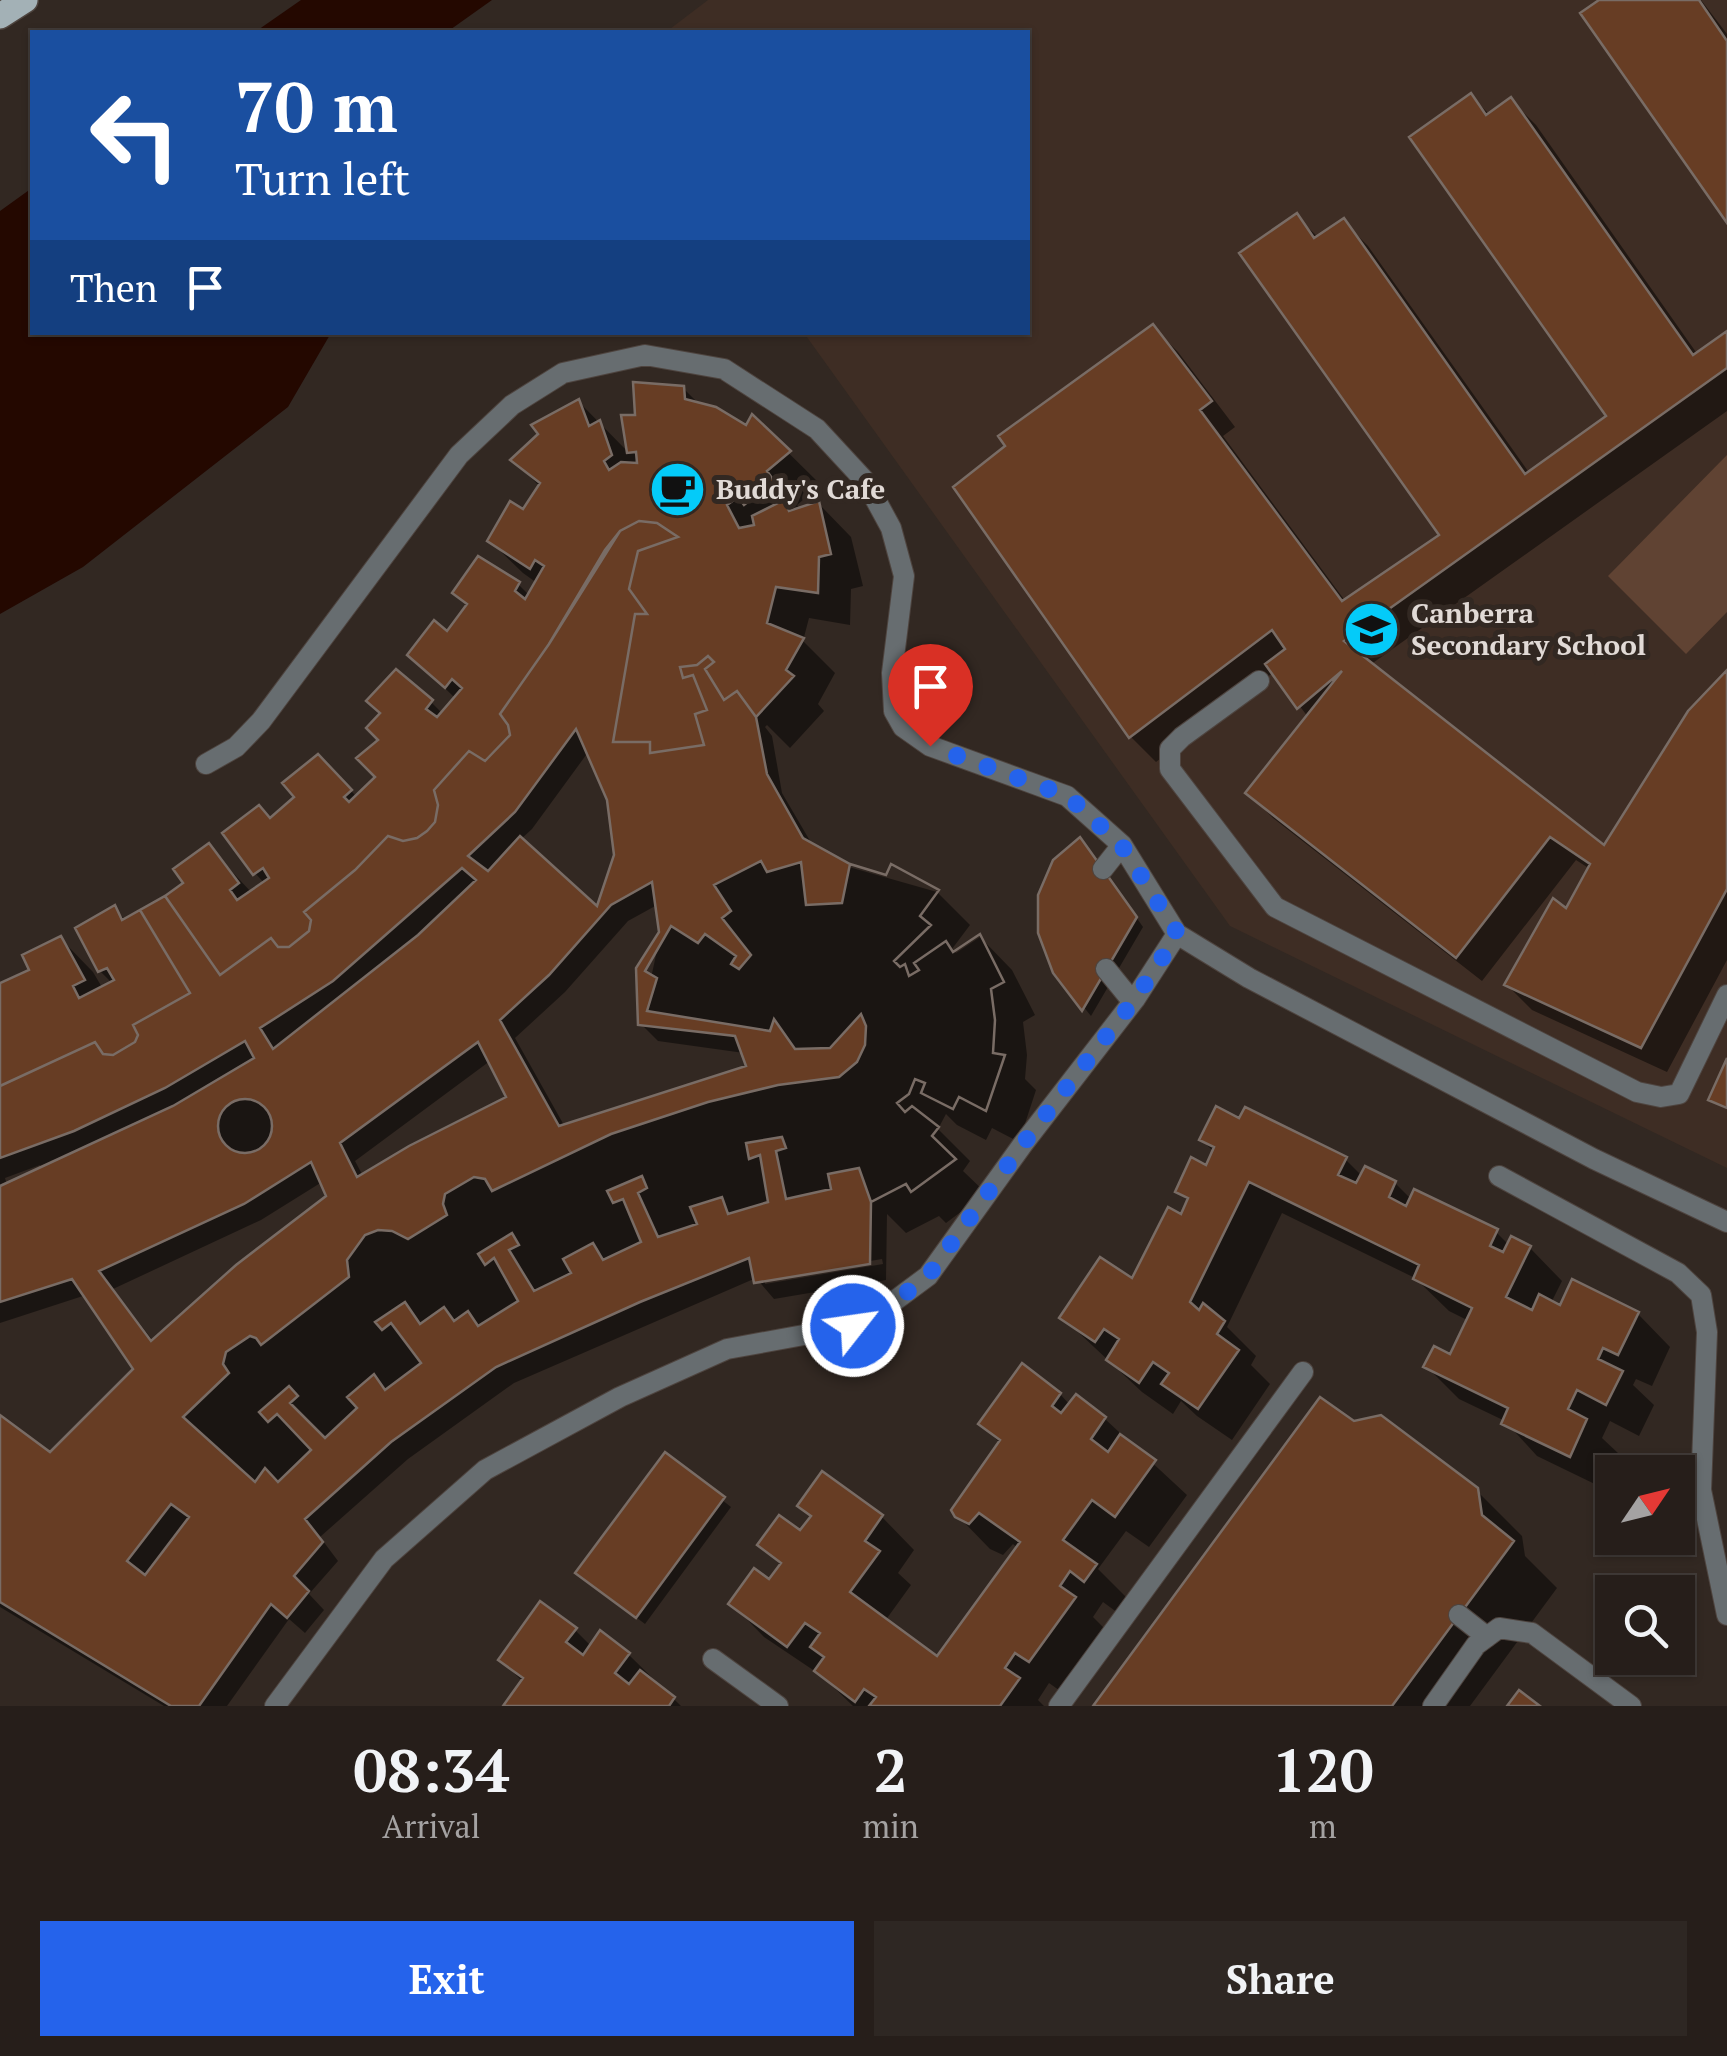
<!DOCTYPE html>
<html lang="en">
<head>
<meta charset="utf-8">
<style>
	:root { --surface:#261e1a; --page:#2e2723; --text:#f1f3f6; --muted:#a4a2a2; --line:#423c39; --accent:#2563eb }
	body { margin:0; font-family:"PT Serif",serif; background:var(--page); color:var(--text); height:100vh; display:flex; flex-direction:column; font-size:38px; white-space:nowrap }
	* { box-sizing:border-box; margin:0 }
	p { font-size:32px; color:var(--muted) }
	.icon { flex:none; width:55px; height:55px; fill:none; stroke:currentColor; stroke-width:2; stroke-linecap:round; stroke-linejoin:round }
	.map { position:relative; height:1706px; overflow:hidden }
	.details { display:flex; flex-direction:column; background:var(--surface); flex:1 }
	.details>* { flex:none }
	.hud { position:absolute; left:30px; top:30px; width:1000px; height:305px; border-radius:0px; box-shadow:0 2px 8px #0004,0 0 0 2px var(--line); background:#1a4fa0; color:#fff; overflow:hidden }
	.needle { width:65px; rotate:55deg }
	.tools { position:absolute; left:1595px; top:1455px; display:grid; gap:20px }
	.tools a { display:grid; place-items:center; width:100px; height:100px; border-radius:0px; background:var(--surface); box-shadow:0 2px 8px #0004,0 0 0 2px var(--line); font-size:50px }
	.pin { position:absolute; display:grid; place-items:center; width:85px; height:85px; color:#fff; margin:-102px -42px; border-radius:50% 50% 50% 0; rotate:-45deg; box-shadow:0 0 10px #0007 }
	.pin .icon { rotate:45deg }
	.me { position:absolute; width:110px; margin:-55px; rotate:60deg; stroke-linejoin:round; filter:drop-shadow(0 0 8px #0008) }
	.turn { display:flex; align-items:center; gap:35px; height:210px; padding:0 40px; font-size:45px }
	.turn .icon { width:130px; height:130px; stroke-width:2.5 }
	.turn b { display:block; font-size:70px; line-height:85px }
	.then { display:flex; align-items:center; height:95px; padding:0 40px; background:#0003; gap:20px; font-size:38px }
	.eta { display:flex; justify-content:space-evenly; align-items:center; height:170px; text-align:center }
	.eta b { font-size:60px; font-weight:700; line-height:70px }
	.button { display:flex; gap:20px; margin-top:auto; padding:20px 40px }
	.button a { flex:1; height:115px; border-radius:0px; background:var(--accent); color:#fff; font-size:40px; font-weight:700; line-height:115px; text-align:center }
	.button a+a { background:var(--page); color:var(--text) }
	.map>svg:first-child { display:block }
	.built { fill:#3e2d24 }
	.green { fill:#604333 }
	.water { fill:#240800 }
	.shadow { fill:#0007; fill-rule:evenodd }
	.building { fill:#673d24; stroke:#796c65; stroke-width:2.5; fill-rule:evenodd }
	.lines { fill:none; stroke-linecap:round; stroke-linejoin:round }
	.lane-casing { stroke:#4e443f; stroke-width:22 }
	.primary-casing { stroke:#4e443f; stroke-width:28 }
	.lane { stroke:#676d70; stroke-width:20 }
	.primary { stroke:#a3b1b6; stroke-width:25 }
	.route { stroke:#2563eb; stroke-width:18; stroke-dasharray:0 32.4 }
	.labels { text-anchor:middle; stroke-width:10; stroke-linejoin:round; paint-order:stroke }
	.poi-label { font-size:28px; font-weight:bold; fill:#e1dad6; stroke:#322822; text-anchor:start }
</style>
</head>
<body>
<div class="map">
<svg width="1727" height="1706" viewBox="0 0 1727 1706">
	<rect width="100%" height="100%" fill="#322822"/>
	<path class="built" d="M 708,0 L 1727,0 L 1727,1168 L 1230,926 L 804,333 L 1028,332 L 1028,32 L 666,32 Z"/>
	<path class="green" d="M 1727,455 L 1727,612 L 1686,654 L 1608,576 Z"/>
	<path class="water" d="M 301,0 L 492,0 L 447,32 L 255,32 Z
		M 32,188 L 32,332 L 331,333 L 288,407 L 83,567 L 0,614 L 0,211 Z"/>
	<path class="shadow" d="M 1603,0 L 1701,0 L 1727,34 L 1727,219 Z
		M 1471,96 L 1490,115 L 1511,100 L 1536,125 L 1698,355 L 1727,334 L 1727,411 L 1370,665 L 1605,849 L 1727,674 L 1727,960 L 1667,1072 L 1532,1010 L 1507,985 L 1567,911 L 1590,869 L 1576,860 L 1482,981 L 1273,818 L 1248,793 L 1308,717 L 1274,672 L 1156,762 L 1130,736 L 1008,446 L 1153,327 L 1178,352 L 1235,427 L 1223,436 L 1346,602 L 1442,535 L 1296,216 L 1319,238 L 1343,221 L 1368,246 L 1530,474 L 1609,417 Z
		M 683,388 L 701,406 L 747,428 L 753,418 L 821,485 L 797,505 L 801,510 L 819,504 L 851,537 L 863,586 L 851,589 L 850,625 L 809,618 L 803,641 L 835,673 L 818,704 L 824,711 L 790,748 L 767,725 L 765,727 L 772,736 L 782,793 L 813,846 L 849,867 L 937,892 L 970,925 L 952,949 L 956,953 L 980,937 L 1012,970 L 1035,1015 L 1023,1022 L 1027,1055 L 1025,1079 L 1036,1090 L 1019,1142 L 992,1128 L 986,1140 L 957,1125 L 946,1114 L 938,1129 L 970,1161 L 963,1171 L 986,1193 L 946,1223 L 939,1216 L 906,1233 L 887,1214 L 886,1280 L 774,1299 L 756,1278 L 514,1383 L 408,1459 L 320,1537 L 338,1561 L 309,1594 L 324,1610 L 305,1633 L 289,1619 L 227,1706 L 164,1706 L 0,1607 L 0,1419 L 50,1456 L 137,1369 L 86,1295 L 0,1323 L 0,982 L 3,984 L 32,971 L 61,939 L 93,972 L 103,989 L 113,984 L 100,971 L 114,909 L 127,921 L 186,884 L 209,847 L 252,893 L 265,884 L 255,873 L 271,820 L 298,798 L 318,758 L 358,798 L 379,777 L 360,758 L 431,702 L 443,714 L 456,699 L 411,655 L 448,635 L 469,606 L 455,592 L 518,584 L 530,596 L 537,583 L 523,573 L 490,541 L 524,512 L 540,487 L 514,460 L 579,402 L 629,453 L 624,418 L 638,418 ZM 589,751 L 609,799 L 616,856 L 598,910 L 520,840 L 532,829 ZM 657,905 L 661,932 L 641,1024 L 658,1041 L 744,1053 L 749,1068 L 565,1127 L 515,1038 L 565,992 L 628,921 ZM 490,1061 L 510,1098 L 363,1176 L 355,1161 ZM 40,1165 L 42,1169 L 7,1185 L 5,1178 ZM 322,1182 L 329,1197 L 154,1342 L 113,1289 L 261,1220 ZM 882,1259 L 883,1264 L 765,1284 L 765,1279 Z
		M 1088,848 L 1143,927 L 1091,1016 L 1055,972 Z
		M 1241,1121 L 1345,1159 L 1362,1176 L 1395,1183 L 1412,1200 L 1496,1232 L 1509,1245 L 1530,1248 L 1562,1281 L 1551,1303 L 1561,1308 L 1638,1314 L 1670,1347 L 1652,1386 L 1636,1379 L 1633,1385 L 1654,1405 L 1639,1436 L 1610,1421 L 1602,1438 L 1619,1454 L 1603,1488 L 1537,1456 L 1505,1421 L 1459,1399 L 1426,1366 L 1451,1357 L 1469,1321 L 1449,1311 L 1415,1278 L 1282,1213 L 1227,1327 L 1256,1356 L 1251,1365 L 1270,1384 L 1232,1440 L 1197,1416 L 1181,1401 L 1173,1414 L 1142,1392 L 1062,1317 L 1133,1282 L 1182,1218 L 1189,1202 L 1178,1191 L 1207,1168 L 1214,1152 L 1202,1140 Z
		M 1060,1394 L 1070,1405 L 1076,1398 L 1105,1419 L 1187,1495 L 1149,1547 L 1126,1531 L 1098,1569 L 1128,1599 L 1118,1613 L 1103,1602 L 1093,1617 L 1108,1632 L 1063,1693 L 1049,1683 L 1038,1700 L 1044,1706 L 853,1706 L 822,1676 L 764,1637 L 732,1604 L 770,1582 L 782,1566 L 760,1545 L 800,1534 L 812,1518 L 800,1506 L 823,1474 L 882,1517 L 914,1550 L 898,1573 L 911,1585 L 885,1621 L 938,1659 L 1018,1548 L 1013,1544 L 1003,1555 L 990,1549 L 957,1515 L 1001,1444 L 981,1424 Z
		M 1354,1423 L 1476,1490 L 1522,1536 L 1525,1556 L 1557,1588 L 1470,1706 L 1096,1706 Z
		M 666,1456 L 731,1507 L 645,1624 L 586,1580 Z
		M 575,1630 L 592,1647 L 629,1655 L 681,1706 L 506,1706 L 523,1682 L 501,1660 Z"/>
	<path class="building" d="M 1599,0 L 1699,0 L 1727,41 L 1727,223 L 1580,13 Z
		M 1471,93 L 1486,115 L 1511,97 L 1693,355 L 1727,331 L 1727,368 L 1344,641 L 1604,845 L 1688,711 L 1727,670 L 1727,889 L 1641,1048 L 1504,985 L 1553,898 L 1566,908 L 1590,864 L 1550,837 L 1456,958 L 1245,793 L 1342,671 L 1297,709 L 1265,664 L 1285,649 L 1272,630 L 1129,738 L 953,487 L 1005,446 L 998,436 L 1153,324 L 1212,401 L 1200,410 L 1342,601 L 1439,535 L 1239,253 L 1297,213 L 1314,238 L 1344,218 L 1525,474 L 1606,416 L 1409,137 Z
		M 633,382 L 684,386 L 685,399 L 716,407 L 746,425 L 752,414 L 791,451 L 767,471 L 774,481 L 744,505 L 738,497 L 727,505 L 739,528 L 754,525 L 752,516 L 784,500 L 789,511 L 819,501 L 831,554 L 819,557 L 818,593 L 776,587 L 767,623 L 804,638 L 786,670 L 794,676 L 756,717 L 737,691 L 724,700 L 705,669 L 714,662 L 708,656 L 697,665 L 680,667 L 683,678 L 693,675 L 707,710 L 695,714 L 704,745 L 650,753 L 650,742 L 613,742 L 635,614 L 647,614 L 629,589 L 638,551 L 678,537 L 657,523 L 639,521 L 620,531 L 549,644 L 500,714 L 508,725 L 510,735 L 485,761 L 469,751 L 434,790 L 438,805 L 435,822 L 427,831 L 417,838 L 403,841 L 388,836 L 355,870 L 304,912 L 311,920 L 309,931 L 289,947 L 278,947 L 271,938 L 220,975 L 165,896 L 183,883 L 173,869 L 209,843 L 239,883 L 230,890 L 237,900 L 269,878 L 263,868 L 253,875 L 222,833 L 259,805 L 270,818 L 294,797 L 282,783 L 318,754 L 352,790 L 344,797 L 349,802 L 375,777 L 356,758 L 378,740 L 366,728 L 380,713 L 366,701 L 396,669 L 433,700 L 426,709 L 437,717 L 462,688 L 452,679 L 445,688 L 407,655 L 434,620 L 447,631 L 467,604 L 452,593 L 478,556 L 520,582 L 515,591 L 525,599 L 544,566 L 535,560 L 530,569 L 487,541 L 510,501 L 523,509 L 540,483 L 510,460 L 538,434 L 531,425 L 579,399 L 589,426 L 600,420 L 612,455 L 604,461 L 609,470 L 621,462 L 637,463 L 636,452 L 627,453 L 621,415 L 635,415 Z
		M 639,521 L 657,523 L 678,537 L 638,551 L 629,589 L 647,614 L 635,614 L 613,742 L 650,742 L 650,753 L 704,745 L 695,714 L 707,710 L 693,675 L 683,678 L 680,667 L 697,665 L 708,656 L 714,662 L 705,669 L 724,700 L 737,691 L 756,717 L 767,774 L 803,838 L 850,864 L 886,875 L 891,864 L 939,890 L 920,916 L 931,925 L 894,961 L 900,967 L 905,964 L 909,976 L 919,970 L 914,963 L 946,941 L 953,952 L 980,934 L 1004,982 L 991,989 L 995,1020 L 993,1053 L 1005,1055 L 986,1111 L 959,1097 L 953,1109 L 921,1093 L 925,1083 L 915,1079 L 909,1094 L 897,1103 L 905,1112 L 912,1106 L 939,1127 L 932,1136 L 956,1159 L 911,1192 L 906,1184 L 871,1202 L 870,1264 L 754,1283 L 749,1258 L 640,1302 L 496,1367 L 391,1442 L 305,1519 L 323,1542 L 294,1576 L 309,1591 L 287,1618 L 271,1604 L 199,1706 L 171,1706 L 0,1602 L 0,1415 L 50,1452 L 133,1369 L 72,1279 L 0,1302 L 0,1186 L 173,1106 L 254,1058 L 245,1041 L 165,1088 L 74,1131 L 0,1158 L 0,1086 L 95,1042 L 103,1054 L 113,1055 L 135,1042 L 138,1035 L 133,1025 L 190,993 L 140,910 L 165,896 L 220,975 L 271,938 L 278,947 L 289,947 L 309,931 L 311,920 L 304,912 L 355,870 L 388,836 L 403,841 L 417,838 L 427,831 L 435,822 L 438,805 L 434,790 L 469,751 L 485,761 L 510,735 L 508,725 L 500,714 L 549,644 L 605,550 L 620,531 ZM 576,729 L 607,800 L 614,855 L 597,906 L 520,836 L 488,871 L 468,856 L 515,812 ZM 462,868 L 476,880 L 418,935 L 273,1049 L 260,1028 L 333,981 ZM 652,882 L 659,932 L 636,968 L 638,1025 L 735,1036 L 746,1066 L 559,1126 L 500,1020 L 549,975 L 611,905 ZM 478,1042 L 506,1097 L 409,1146 L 357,1177 L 340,1143 ZM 311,1162 L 326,1196 L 236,1265 L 151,1341 L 99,1271 L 244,1204 ZM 171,1504 L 189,1517 L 145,1575 L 127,1561 Z
		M 1080,837 L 1137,917 L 1082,1011 L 1053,973 L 1038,933 L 1038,895 L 1053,860 Z
		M 761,861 L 767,872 L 801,862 L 806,905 L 842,903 L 850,864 L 886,875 L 891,864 L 939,890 L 920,916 L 931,925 L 894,961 L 900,967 L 905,964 L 909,976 L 919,970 L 914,963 L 946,941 L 953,952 L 980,934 L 1004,982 L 991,989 L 995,1020 L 993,1053 L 1005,1055 L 986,1111 L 959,1097 L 953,1109 L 921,1093 L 925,1083 L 915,1079 L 909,1094 L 897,1103 L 905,1112 L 912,1106 L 939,1127 L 932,1136 L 956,1159 L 911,1192 L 906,1184 L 871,1202 L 859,1168 L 828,1174 L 831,1189 L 786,1199 L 776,1151 L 786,1148 L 782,1137 L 746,1143 L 749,1159 L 760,1155 L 768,1202 L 728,1214 L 722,1197 L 690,1207 L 697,1224 L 658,1237 L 638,1193 L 647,1188 L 642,1176 L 607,1191 L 613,1203 L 623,1199 L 641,1242 L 603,1260 L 593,1243 L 563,1259 L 571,1273 L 534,1291 L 509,1250 L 519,1245 L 512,1233 L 478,1254 L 485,1265 L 494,1258 L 518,1301 L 478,1326 L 468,1311 L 454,1321 L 444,1307 L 420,1324 L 405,1302 L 375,1322 L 382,1330 L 391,1323 L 421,1363 L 385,1390 L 374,1374 L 347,1397 L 357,1408 L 325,1438 L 290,1403 L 298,1396 L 289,1386 L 259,1412 L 268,1422 L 277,1414 L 311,1450 L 278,1482 L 265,1468 L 255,1482 L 183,1417 L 229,1373 L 223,1364 L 226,1352 L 250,1336 L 256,1338 L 261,1345 L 349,1277 L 347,1260 L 365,1235 L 378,1230 L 392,1231 L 408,1239 L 447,1215 L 443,1204 L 445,1194 L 474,1177 L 485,1179 L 492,1191 L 611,1134 L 708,1102 L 778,1085 L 839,1077 L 857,1062 L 865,1045 L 866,1026 L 861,1014 L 830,1048 L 795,1049 L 774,1019 L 770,1031 L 647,1011 L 657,978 L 645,971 L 671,926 L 698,943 L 705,934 L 736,956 L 731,964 L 739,969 L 751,955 L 722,918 L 731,911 L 714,885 Z
		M 115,905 L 122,920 L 140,910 L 190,993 L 133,1025 L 138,1035 L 135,1042 L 113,1055 L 103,1054 L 95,1042 L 0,1086 L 0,983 L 29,970 L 22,955 L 61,936 L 85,980 L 73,986 L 79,998 L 114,980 L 107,968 L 98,972 L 75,928 Z
		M 1727,1058 L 1727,1108 L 1708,1100 Z
		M218 1126a27 27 0 1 1 54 0a27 27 0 1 1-54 0Z
		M 1216,1106 L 1239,1118 L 1245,1107 L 1347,1157 L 1338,1175 L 1356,1183 L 1365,1166 L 1396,1181 L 1389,1197 L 1406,1206 L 1414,1189 L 1498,1229 L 1490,1246 L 1503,1252 L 1511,1236 L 1531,1246 L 1506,1297 L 1532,1310 L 1539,1294 L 1560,1305 L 1572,1279 L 1639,1312 L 1618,1355 L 1603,1348 L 1598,1359 L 1623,1371 L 1606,1405 L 1577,1390 L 1568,1409 L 1587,1419 L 1570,1457 L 1501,1424 L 1508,1408 L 1423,1367 L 1434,1346 L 1450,1354 L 1472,1308 L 1413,1279 L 1419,1265 L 1249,1182 L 1190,1302 L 1199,1310 L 1203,1303 L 1225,1321 L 1217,1334 L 1239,1350 L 1198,1409 L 1161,1384 L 1169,1373 L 1153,1362 L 1139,1383 L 1106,1360 L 1119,1339 L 1104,1329 L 1095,1342 L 1059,1318 L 1100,1257 L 1132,1278 L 1168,1207 L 1181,1214 L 1188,1198 L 1175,1192 L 1191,1157 L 1206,1165 L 1214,1147 L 1199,1140 Z
		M 1022,1363 L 1061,1393 L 1052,1406 L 1061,1413 L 1076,1394 L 1106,1417 L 1091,1439 L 1108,1452 L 1120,1434 L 1156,1460 L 1115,1517 L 1092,1500 L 1063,1540 L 1097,1564 L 1084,1582 L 1070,1571 L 1060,1586 L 1076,1597 L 1029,1662 L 1015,1653 L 1005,1668 L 1020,1678 L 1000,1706 L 869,1706 L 876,1697 L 864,1689 L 855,1702 L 814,1671 L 824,1657 L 810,1647 L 820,1633 L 805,1623 L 787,1647 L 728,1604 L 754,1568 L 769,1579 L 781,1563 L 757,1545 L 779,1515 L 800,1530 L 811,1516 L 797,1506 L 822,1471 L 883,1515 L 865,1541 L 880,1551 L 850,1592 L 937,1656 L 1020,1542 L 979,1513 L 969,1524 L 955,1517 L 951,1510 L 1000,1440 L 978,1424 Z
		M 1320,1397 L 1354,1421 L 1381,1415 L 1478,1488 L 1482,1515 L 1514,1541 L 1392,1706 L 1093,1706 Z
		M 665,1452 L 725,1497 L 636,1618 L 575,1573 Z
		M 540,1601 L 577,1628 L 566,1642 L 583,1655 L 600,1630 L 630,1653 L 615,1673 L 629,1684 L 640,1670 L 675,1697 L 669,1706 L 503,1706 L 523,1678 L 498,1660 Z
		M 1519,1690 L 1540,1706 L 1507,1706 Z"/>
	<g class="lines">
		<defs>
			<path id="lane" d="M 1259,681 L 1182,737 L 1170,749 L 1170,769 L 1275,907 L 1637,1092 L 1661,1097 L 1679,1094 L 1727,995
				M 206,764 L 236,747 L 261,721 L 459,455 L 512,405 L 563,373 L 645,355 L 724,369 L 817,429 L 866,482 L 891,528 L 904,576 L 892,673 L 894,711 L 903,727 L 930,746 L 1067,796 L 1122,845 L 1177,934 L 1249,978 L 1594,1159 L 1727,1222
				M 1103,869 L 1122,845
				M 1106,969 L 1132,1001 L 1135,999
				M 1499,1176 L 1678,1273 L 1701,1295 L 1707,1332 L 1701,1490 L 1727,1615
				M 1459,1615 L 1487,1637
				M 713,1659 L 778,1706
				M 275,1706 L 384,1559 L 485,1470 L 620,1397 L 727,1349 L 853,1326 L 897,1299 L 928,1276 L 1023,1144 L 1135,999 L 1177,934
				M 1059,1706 L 1303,1372
				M 1433,1706 L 1476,1645 L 1499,1628 L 1532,1633 L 1631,1706"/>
			<path id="primary" d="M 0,16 L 25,0"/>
		</defs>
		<use href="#lane" class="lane-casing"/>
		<use href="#primary" class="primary-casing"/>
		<use href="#lane" class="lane"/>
		<use href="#primary" class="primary"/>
	</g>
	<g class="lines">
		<path class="route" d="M 853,1326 L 897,1300 L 928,1276 L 1023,1144 L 1135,999 L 1178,934 L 1122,846 L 1068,796 L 930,746"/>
	</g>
	<defs>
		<symbol id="cafe-disc" viewBox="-11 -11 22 22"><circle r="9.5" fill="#04cbf9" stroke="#322822"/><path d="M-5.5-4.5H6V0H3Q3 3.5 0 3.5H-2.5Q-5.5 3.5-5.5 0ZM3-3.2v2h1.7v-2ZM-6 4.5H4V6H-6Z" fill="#111"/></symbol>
		<symbol id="school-disc" viewBox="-11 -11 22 22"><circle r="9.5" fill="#04cbf9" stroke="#322822"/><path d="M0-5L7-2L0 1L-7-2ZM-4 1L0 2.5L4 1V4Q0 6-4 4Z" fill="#111"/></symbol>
	</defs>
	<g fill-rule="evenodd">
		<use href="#cafe-disc" x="646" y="458" width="63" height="63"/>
		<use href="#school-disc" x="1340" y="598" width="63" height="63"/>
	</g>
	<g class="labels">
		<g class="poi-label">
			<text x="716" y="499">Buddy's Cafe</text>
			<text x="1411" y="623">Canberra<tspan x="1411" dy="32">Secondary School</tspan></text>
		</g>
	</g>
</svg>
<div class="tools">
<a><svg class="needle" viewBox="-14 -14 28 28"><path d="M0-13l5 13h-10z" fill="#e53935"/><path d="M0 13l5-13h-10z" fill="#a4a2a2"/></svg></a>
<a><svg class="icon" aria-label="search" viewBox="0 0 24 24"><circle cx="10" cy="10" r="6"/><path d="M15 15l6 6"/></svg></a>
</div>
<div class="pin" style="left:930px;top:746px;background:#d93025"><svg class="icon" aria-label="arrive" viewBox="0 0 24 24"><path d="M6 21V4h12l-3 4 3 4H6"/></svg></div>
<svg class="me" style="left:853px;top:1326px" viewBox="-20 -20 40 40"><circle r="17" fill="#2563eb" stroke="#fff" stroke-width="3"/><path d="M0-11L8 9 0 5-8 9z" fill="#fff"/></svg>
<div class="hud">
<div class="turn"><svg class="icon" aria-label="left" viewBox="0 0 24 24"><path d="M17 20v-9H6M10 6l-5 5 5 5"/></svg><div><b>70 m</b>Turn left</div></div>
<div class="then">Then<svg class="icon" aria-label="arrive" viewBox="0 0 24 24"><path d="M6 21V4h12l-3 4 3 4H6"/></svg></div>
</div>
</div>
<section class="details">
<div class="eta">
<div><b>08:34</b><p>Arrival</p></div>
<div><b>2</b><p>min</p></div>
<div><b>120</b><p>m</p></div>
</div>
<div class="button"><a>Exit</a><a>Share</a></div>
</section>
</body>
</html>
